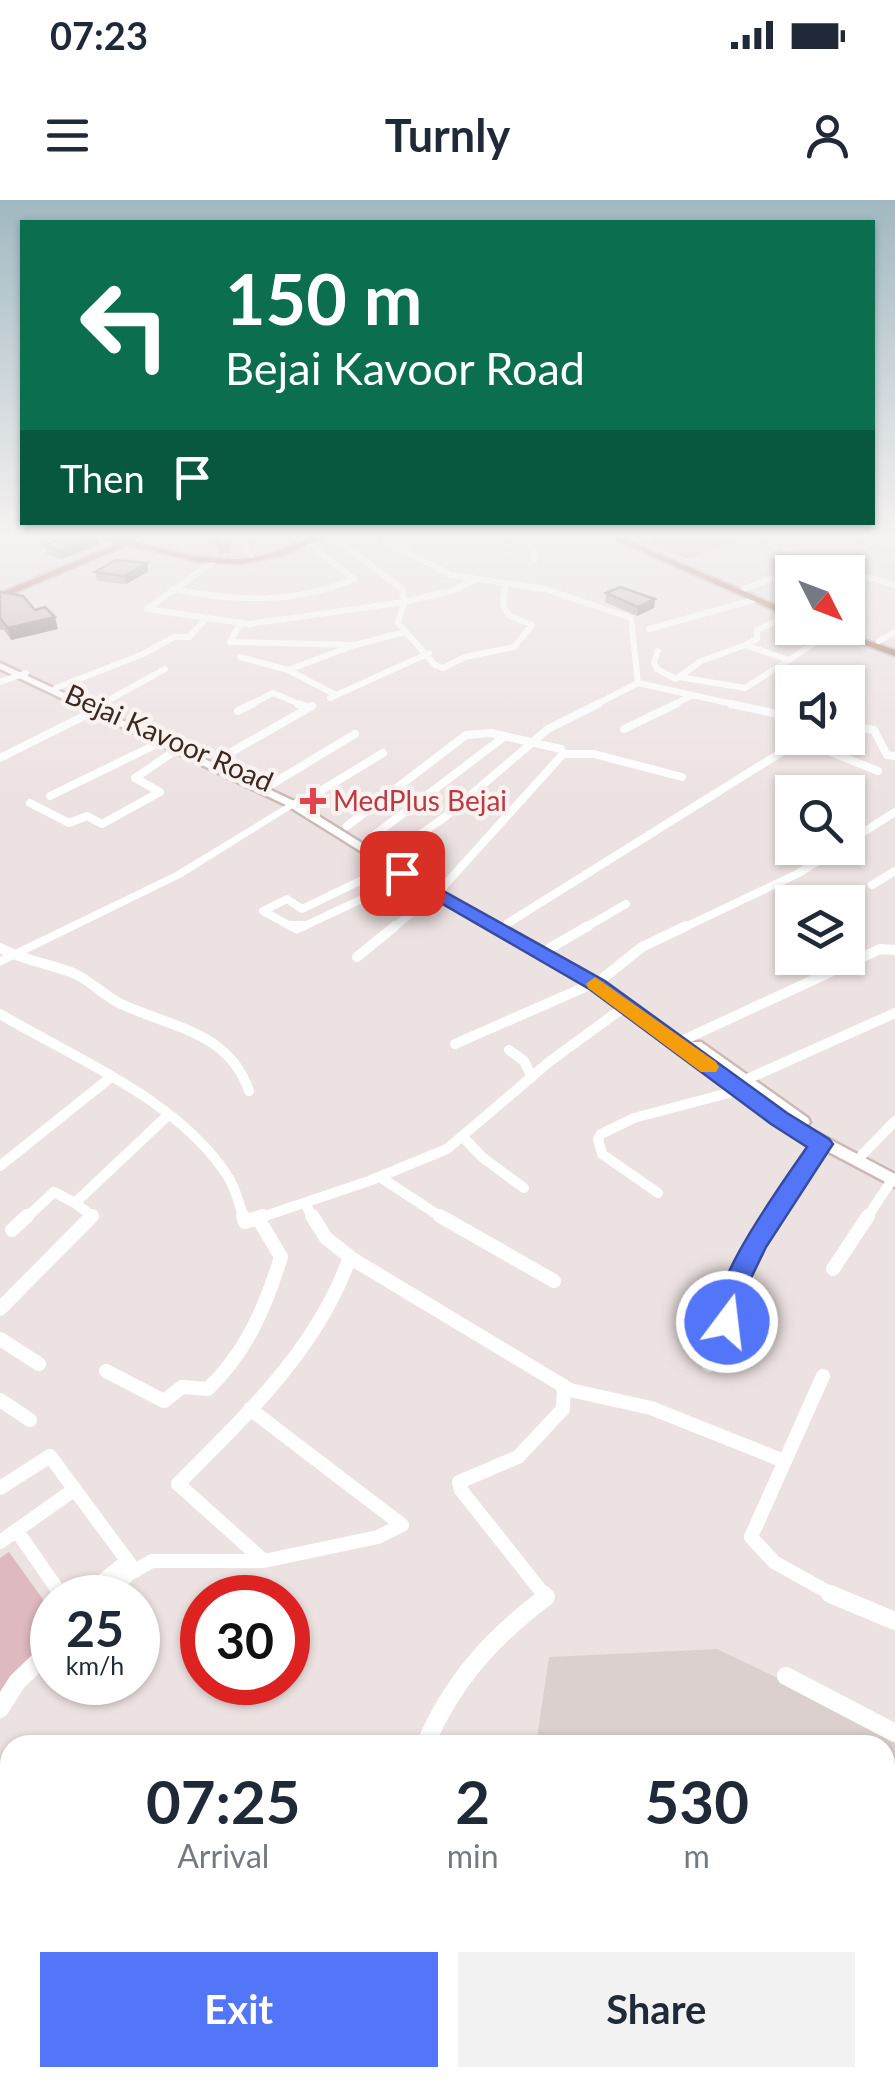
<!DOCTYPE html>
<html lang="en">
<head>
<meta charset="utf-8">
<style>
	:root { --surface:#fff; --page:#f2f2f3; --text:#1f2937; --muted:#747a83; --accent:#5375f7 }
	body { margin:0; font-family:Lato,sans-serif; background:var(--page); color:var(--text); height:100vh; display:flex; flex-direction:column; font-size:38px; white-space:nowrap }
	* { box-sizing:border-box; margin:0 }
	p { font-size:32px; color:var(--muted) }
	.icon { flex:none; width:55px; height:55px; fill:none; stroke:currentColor; stroke-width:2; stroke-linecap:round; stroke-linejoin:round }
	.map { position:relative; flex:1; overflow:hidden }
	.side { position:absolute; left:0px; top:1535px; width:895px; height:352px; display:flex; flex-direction:column; background:var(--surface); border-radius:30px 30px 0 0; box-shadow:0 2px 8px #0004 }
	.side>* { flex:none }
	.banner { position:absolute; left:20px; top:20px; width:855px; height:305px; border-radius:0px; box-shadow:0 2px 8px #0004; background:#0b6e4f; color:#fff; overflow:hidden }
	.needle { width:65px; rotate:132deg }
	.buttons { position:absolute; left:775px; top:355px; display:grid; gap:20px }
	.buttons a { display:grid; place-items:center; width:90px; height:90px; border-radius:0px; background:var(--surface); box-shadow:0 2px 8px #0004; font-size:50px }
	.speed { position:absolute; left:30px; top:1375px; display:flex; gap:20px; font-size:50px; font-weight:700; text-align:center }
	.speed>* { display:grid; place-content:center; width:130px; height:130px; border-radius:50%; background:var(--surface); box-shadow:0 2px 8px #0004; line-height:1 }
	.speed small { font-size:25px; font-weight:400 }
	.speed .limit { border:15px solid #d22; background:#fff; color:#111 }
	.pin { position:absolute; display:grid; place-items:center; width:85px; height:85px; color:#fff; margin:-42px; border-radius:20px; box-shadow:0 5px 15px #0006 }
	.me { position:absolute; width:110px; margin:-55px; rotate:15deg; stroke-linejoin:round; filter:drop-shadow(0 0 8px #0008) }
	.turn { display:flex; align-items:center; gap:35px; height:210px; padding:0 40px; font-size:45px }
	.turn .icon { width:130px; height:130px; stroke-width:2.5 }
	.turn b { display:block; font-size:70px; line-height:85px }
	.then { display:flex; align-items:center; height:95px; padding:0 40px; background:#0003; gap:20px; font-size:38px }
	.eta { display:flex; justify-content:space-evenly; align-items:center; height:170px; text-align:center }
	.eta b { font-size:60px; font-weight:700; line-height:70px }
	.button { display:flex; gap:20px; margin-top:auto; padding:20px 40px }
	.button a { flex:1; height:115px; border-radius:0px; background:var(--accent); color:#fff; font-size:40px; font-weight:700; line-height:115px; text-align:center }
	.button a+a { background:var(--page); color:var(--text) }
	.status { display:flex; justify-content:space-between; align-items:center; height:70px; padding:0 50px; background:var(--surface); direction:ltr }
	.status svg { height:28px; fill:currentColor }
	header { display:flex; justify-content:space-between; align-items:center; height:130px; padding:0 40px; background:var(--surface); font-size:45px; font-weight:700 }
	.map>svg:first-child { display:block }
	.built { fill:#dcd0cf }
	.green { fill:#deb9bf }
	.lines { fill:none; stroke-linecap:round; stroke-linejoin:round }
	.secondary-casing { stroke:#ccb8b4; stroke-width:5 }
	.primary-casing { stroke:#c5bfbc; stroke-width:4 }
	.minor-far4 { stroke:#fff; stroke-width:6 }
	.minor-far3 { stroke:#fff; stroke-width:8 }
	.minor-far2 { stroke:#fff; stroke-width:10 }
	.minor-far1 { stroke:#fff; stroke-width:14 }
	.minor { stroke:#fff; stroke-width:18 }
	.tertiary { fill:#fff; fill-rule:evenodd }
	.secondary { fill:#fff; fill-rule:evenodd }
	.primary { fill:#a37663; fill-rule:evenodd }
	.wall { fill:#aea1a0 }
	.shaded-wall { fill:#8d8382 }
	.building { fill:#cabbba; stroke:#8d8382; stroke-width:2.5 }
	.route { fill:#5375f7; stroke:#364ca1; stroke-width:2.5 }
	.slow { fill:#f59e0b }
	.health-dot { fill:#e0444e; stroke:#f8f2f1; stroke-width:4 }
	.labels { text-anchor:middle; stroke-width:9; stroke-linejoin:round; paint-order:stroke }
	.far-street-label { font-size:28px; fill:#3d2920; stroke:#f8f2f1 }
	.far-health-label { font-size:28px; fill:#be3a42; stroke:#f8f2f1; text-anchor:start }
</style>
</head>
<body>
<div class="status"><b>07:23</b><svg viewBox="0 0 49 12"><path d="M0 12V9h3v3zM5 12V6h3v6zM10 12V3h3v9zM15 12V0h3v12zM26 1h20v11H26zM47 4h2v5h-2z"/></svg></div>
<header><svg class="icon" aria-label="menu" viewBox="0 0 24 24"><path d="M4 6h16M4 12h16M4 18h16"/></svg>Turnly<svg class="icon" aria-label="person" viewBox="0 0 24 24"><circle cx="12" cy="8" r="4"/><path d="M4 21q1-7 8-7t8 7"/></svg></header>
<div class="map">
<svg width="895" height="1887" viewBox="0 0 895 1887">
	<rect width="100%" height="100%" fill="#ece2e1"/>
	<path class="built" d="M 717,1449 L 860,1517 L 895,1543 L 895,1887 L 378,1887 L 379,1878 L 885,1878 L 885,1545 L 536,1545 L 549,1457 Z"/>
	<path class="green" d="M 669,334 L 702,334 L 730,344 L 688,359 L 646,341 Z
		M 9,1352 L 52,1412 L 52,1425 L 0,1511 L 0,1358 Z"/>
	<g class="lines">
		<defs>
			<path id="secondary" d="M 0,463 L 296,602 L 418,678 L 583,770 L 691,848 L 689,845 L 691,842 L 701,842 L 808,918 L 810,922 L 806,927 L 895,974 L 895,987 L 774,923 L 573,776 L 410,682 L 288,606 L 0,469 Z"/>
			<path id="primary" d="M 90,334 L 104,334 C 154,346 205,365 257,357 C 283,353 306,334 331,334 L 281,356 L 240,364 L 198,362 L 128,345 L 0,399 L 0,393 L 119,343 Z
				M 602,334 L 613,334 L 792,412 L 792,418 Z
				M 818,428 L 831,428 L 895,450 L 895,456 Z"/>
		</defs>
		<use href="#secondary" class="secondary-casing"/>
		<use href="#primary" class="primary-casing"/>
		<path class="minor-far4" d="M 238,334 L 251,357
			M 329,334 L 402,389 L 404,402 L 398,423 L 435,465 L 443,468 L 465,457 L 514,447 L 532,425 L 510,416 L 503,407 L 505,386
			M 386,334 L 385,341 L 451,375 L 545,389 L 631,418 L 638,483 L 742,506
			M 528,334 L 535,359
			M 858,334 L 895,346
			M 214,361 L 147,409 L 249,424 L 404,402 L 452,391 L 474,380
			M 816,362 L 895,385
			M 173,389 C 236,402 294,404 354,379 L 307,342
			M 744,389 L 816,362 L 785,350
			M 239,425 L 230,442 L 355,445
			M 649,429 L 757,399
			M 879,441 L 895,432
			M 745,445 L 757,439 L 757,430 L 792,414
			M 745,445 L 789,460 L 745,488 L 679,477 L 701,461 Z
			M 658,451 L 654,462 L 657,469 L 676,479
			M 240,457 L 288,470 L 336,495
			M 789,460 L 833,431
			M 288,470 L 355,445 L 405,432
			M 0,482 L 26,473
			M 56,488 L 143,454 L 174,437 L 189,437 L 205,420
			M 330,498 L 429,453
			M 98,506 L 165,469
			M 248,506 L 273,493 L 304,506
			M 593,506 L 638,483
			M 671,506 L 691,496"/>
		<path class="minor-far3" d="M 298,504 L 309,508
			M 731,504 L 792,517
			M 98,506 L 102,504
			M 238,511 L 252,504
			M 848,526 L 874,530 L 887,555 L 895,556
			M 624,529 L 676,504
			M 563,554 L 594,554 L 682,577
			M 0,558 L 94,511
			M 219,559 L 312,506
			M 272,584 L 355,534
			M 50,596 L 163,541
			M 304,601 L 383,553
			M 30,603 L 69,623 L 87,616 L 102,624 L 160,592 L 135,578 L 179,548
			M 347,626 L 466,535 L 491,533 L 561,549 L 563,554 L 443,687
			M 368,640 L 505,536
			M 848,642 L 895,612
			M 391,655 L 445,617 L 548,529 L 598,504
			M 872,685 L 895,671
			M 508,723 L 801,540 L 878,571
			M 296,729 L 263,711 L 287,699 L 302,709 L 391,666
			M 298,729 L 409,677
			M 392,729 L 437,692
			M 583,729 L 626,704
			M 681,729 L 797,674 L 839,648"/>
		<path class="minor-far2" d="M 292,726 L 303,726
			M 0,748 C 28,762 47,763 73,773 C 90,780 103,795 119,803 C 169,827 229,831 249,891
			M 550,748 L 588,726
			M 357,757 L 395,726
			M 602,779 L 642,747 L 686,726
			M 0,814 C 76,859 177,899 227,975 C 236,988 239,1004 244,1019
			M 677,843 L 880,749 L 895,750
			M 455,844 L 592,784 L 598,785
			M 509,850 L 524,861 L 532,877
			M 745,880 L 895,813
			M 464,938 L 482,957 L 524,988
			M 862,955 L 895,921
			M 0,966 L 110,878
			M 380,977 L 444,1019
			M 658,993 L 602,954 L 598,939 L 601,934 L 634,918 L 740,890
			M 305,1004 L 314,1019
			M 25,1019 L 54,992 L 75,1003
			M 90,1019 L 92,1016 L 75,1003 L 166,917
			M 256,1019 L 369,981 L 447,949 L 549,862 L 627,805
			M 771,1019 L 821,945
			M 866,1019 L 892,980"/>
		<path class="minor-far1" d="M 243,1016 L 245,1022 L 263,1016
			M 312,1016 L 326,1038 L 354,1060 L 570,1190 L 651,1208 L 784,1261
			M 440,1016 L 554,1081
			M 12,1030 L 27,1016
			M 833,1069 L 868,1016
			M 0,1109 L 92,1016
			M 0,1139 L 39,1164
			M 709,1165 C 731,1113 741,1064 773,1016
			M 106,1171 L 164,1201 L 182,1187 L 208,1189 C 247,1151 265,1108 281,1057 L 258,1018
			M 823,1176 L 751,1337 L 774,1362 L 835,1396
			M 0,1200 L 30,1220
			M 0,1288 L 50,1256 L 135,1371
			M 17,1331 L 62,1396
			M 0,1342 L 75,1289
			M 264,1361 L 178,1284 C 246,1215 317,1150 350,1057
			M 84,1396 L 127,1361
			M 106,1396 L 129,1374 L 152,1361 L 264,1361 L 378,1337 L 402,1325 L 250,1209
			M 545,1396 L 461,1290 L 459,1282 L 518,1257 L 563,1209 L 564,1186"/>
		<path class="minor" d="M 60,1394 L 63,1398
			M 830,1394 L 895,1421
			M 82,1398 L 87,1394
			M 104,1398 L 108,1394
			M 786,1476 L 895,1533
			M 0,1509 L 17,1482 L 52,1448
			M 425,1545 C 452,1482 491,1438 546,1397 L 543,1394
			M 431,1878 L 439,1887
			M 232,1887 L 237,1878
			M 459,1887 L 557,1878"/>
		<path class="tertiary" d="M 299,597 L 307,599 L 182,677 L 0,766 L 0,757 L 174,673 Z"/>
		<use href="#secondary" class="secondary"/>
		<use href="#primary" class="primary"/>
	</g>
	<path class="wall" d="M 230,335 L 231,353 L 218,354 L 217,345 Z
		M 98,336 L 100,344 L 62,359 L 46,354 L 44,345 Z
		M 147,363 L 148,372 L 126,384 L 97,381 L 95,372 Z
		M 0,392 L 35,410 L 58,429 L 11,440 L 4,430 L 0,430 Z
		M 606,393 L 655,399 L 654,408 L 637,416 L 605,402 Z"/>
	<path class="shaded-wall" d="M 98,336 L 100,344 L 62,359 L 59,351 Z
		M 147,363 L 148,372 L 126,384 L 124,376 Z
		M 655,399 L 654,408 L 637,416 L 638,407 Z
		M 55,417 L 58,429 L 11,440 L 8,428 Z"/>
	<path class="building" d="M 75,334 L 91,334 L 98,336 L 59,351 L 44,345 Z
		M 230,335 L 230,345 L 217,345 L 217,336 Z
		M 116,360 L 147,363 L 124,376 L 95,372 Z
		M 620,387 L 655,399 L 638,407 L 606,393 Z
		M 0,392 L 23,396 L 35,410 L 45,407 L 55,417 L 8,428 L 0,418 Z"/>
	<linearGradient id="sky" x2="0" y2="1"><stop stop-color="#a0b8c1"/><stop offset="0.56" stop-color="#f6f2f2"/><stop offset="1" stop-color="#f6f2f2" stop-opacity="0"/></linearGradient>
	<rect width="895" height="598" fill="url(#sky)"/>
	<path class="route" d="M 402,668 L 605,781 L 787,913 L 829,939 L 833,944 L 829,950 L 766,1047 L 751,1078 L 737,1130 L 727,1134 L 718,1130 C 700,1093 785,980 807,947 L 771,924 L 591,790 L 396,677 L 396,669 Z"/>
	<path class="slow" d="M 595,777 L 716,862 L 719,867 L 716,872 L 701,872 L 588,788 L 586,784 Z"/>
	<path class="health-dot" d="M308 586h10v10h10v10h-10v10h-10v-10h-10v-10h10z"/>
	<g class="labels">
		<g class="far-street-label">
			<text transform="translate(169 538) rotate(24)" y="10">Bejai Kavoor Road</text>
		</g>
		<g class="far-health-label">
			<text x="333" y="611">MedPlus Bejai</text>
		</g>
	</g>
</svg>
<div class="buttons">
<a><svg class="needle" viewBox="-14 -14 28 28"><path d="M0-13l5 13h-10z" fill="#e53935"/><path d="M0 13l5-13h-10z" fill="#747a83"/></svg></a>
<a><svg class="icon" aria-label="sound" viewBox="0 0 24 24"><path d="M4 9h4l5-4v14l-5-4H4zM17 9q2 3 0 6"/></svg></a>
<a><svg class="icon" aria-label="search" viewBox="0 0 24 24"><circle cx="10" cy="10" r="6"/><path d="M15 15l6 6"/></svg></a>
<a><svg class="icon" aria-label="layers" viewBox="0 0 24 24"><path d="M12 4l9 5-9 5-9-5zM3 14l9 5 9-5"/></svg></a>
</div>
<div class="speed"><div>25<small>km/h</small></div><div class="limit">30</div></div>
<div class="pin" style="left:402px;top:673px;background:#d93025"><svg class="icon" aria-label="arrive" viewBox="0 0 24 24"><path d="M6 21V4h12l-3 4 3 4H6"/></svg></div>
<svg class="me" style="left:727px;top:1122px" viewBox="-20 -20 40 40"><circle r="17" fill="#5375f7" stroke="#fff" stroke-width="3"/><path d="M0-11L8 9 0 5-8 9z" fill="#fff"/></svg>
<div class="banner">
<div class="turn"><svg class="icon" aria-label="left" viewBox="0 0 24 24"><path d="M17 20v-9H6M10 6l-5 5 5 5"/></svg><div><b>150 m</b>Bejai Kavoor Road</div></div>
<div class="then">Then<svg class="icon" aria-label="arrive" viewBox="0 0 24 24"><path d="M6 21V4h12l-3 4 3 4H6"/></svg></div>
</div>
<section class="side">
<div class="eta">
<div><b>07:25</b><p>Arrival</p></div>
<div><b>2</b><p>min</p></div>
<div><b>530</b><p>m</p></div>
</div>
<div class="button"><a>Exit</a><a>Share</a></div>
</section>
</div>
</body>
</html>
